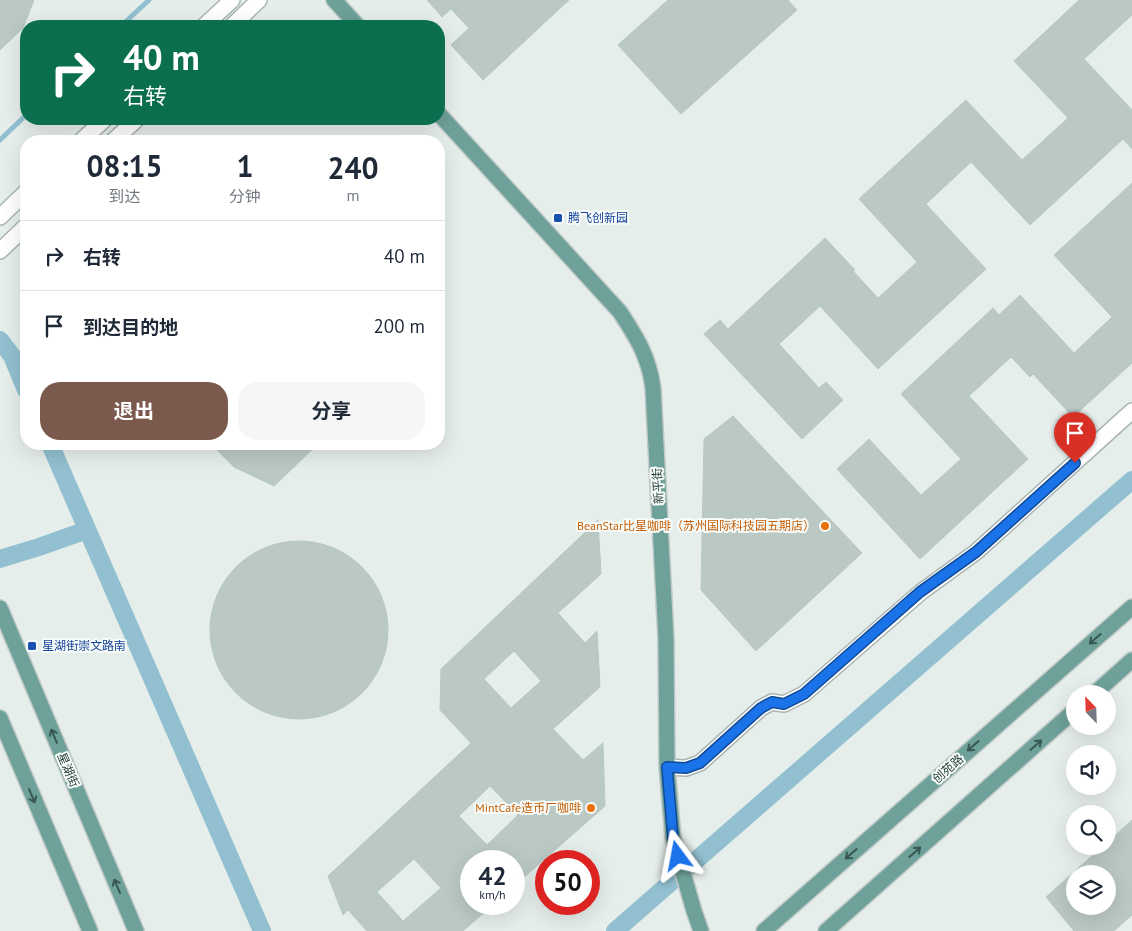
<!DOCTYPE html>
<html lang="zh">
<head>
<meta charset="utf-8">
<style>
	:root { --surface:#fff; --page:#f6f6f7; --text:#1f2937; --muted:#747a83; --line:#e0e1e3; --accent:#7b5a4d }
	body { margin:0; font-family:"PT Sans","Noto Sans SC",sans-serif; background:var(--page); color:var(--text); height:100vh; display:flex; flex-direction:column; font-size:19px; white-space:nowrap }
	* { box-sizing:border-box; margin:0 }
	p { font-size:16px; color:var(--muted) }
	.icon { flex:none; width:28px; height:28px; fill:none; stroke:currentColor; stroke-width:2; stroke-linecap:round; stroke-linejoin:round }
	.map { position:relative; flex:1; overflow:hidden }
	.side { position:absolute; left:20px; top:135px; width:425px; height:315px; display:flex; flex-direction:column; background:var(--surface); border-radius:20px; box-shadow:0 5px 20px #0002 }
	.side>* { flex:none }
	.guide { position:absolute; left:20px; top:20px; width:425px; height:105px; border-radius:20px; box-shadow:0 5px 20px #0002; background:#0b6e4f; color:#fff; overflow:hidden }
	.needle { width:32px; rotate:337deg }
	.buttons { position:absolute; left:1066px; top:685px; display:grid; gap:10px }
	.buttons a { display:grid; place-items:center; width:50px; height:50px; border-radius:50%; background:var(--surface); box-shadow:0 5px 20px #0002; font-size:25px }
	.speed { position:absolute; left:460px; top:850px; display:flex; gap:10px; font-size:25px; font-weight:700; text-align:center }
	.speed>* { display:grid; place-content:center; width:65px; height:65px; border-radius:50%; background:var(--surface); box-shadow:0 5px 20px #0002; line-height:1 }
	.speed small { font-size:12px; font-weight:400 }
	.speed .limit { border:8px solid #d22; background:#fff; color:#111 }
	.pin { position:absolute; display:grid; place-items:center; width:42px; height:42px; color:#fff; margin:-51px -21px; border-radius:50% 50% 50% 0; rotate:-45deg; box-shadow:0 0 5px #0007 }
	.pin .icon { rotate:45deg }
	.me { position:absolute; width:55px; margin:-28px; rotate:347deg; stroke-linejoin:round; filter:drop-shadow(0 0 4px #0008) }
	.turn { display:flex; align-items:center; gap:18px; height:105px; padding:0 20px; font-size:22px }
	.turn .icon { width:65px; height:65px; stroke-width:2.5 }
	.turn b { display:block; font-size:35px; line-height:42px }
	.eta { display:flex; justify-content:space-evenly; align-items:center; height:85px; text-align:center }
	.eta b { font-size:30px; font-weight:700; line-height:35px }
	.button { display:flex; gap:10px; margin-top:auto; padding:10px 20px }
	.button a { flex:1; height:58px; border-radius:20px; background:var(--accent); color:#fff; font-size:20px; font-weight:700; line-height:58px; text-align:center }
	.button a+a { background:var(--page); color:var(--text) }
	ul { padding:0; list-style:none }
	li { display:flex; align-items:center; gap:15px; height:70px; padding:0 20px; border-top:1px solid var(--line) }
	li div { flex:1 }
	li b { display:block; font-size:19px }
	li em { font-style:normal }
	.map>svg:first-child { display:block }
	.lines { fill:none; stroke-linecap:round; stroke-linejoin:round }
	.stream { stroke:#92c0d0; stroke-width:5 }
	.canal { stroke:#92c0d0; stroke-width:18 }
	.building { fill:#bbc9c5; stroke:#b9c8c3; fill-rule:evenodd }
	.minor-casing { stroke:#a9b6b3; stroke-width:18 }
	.major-casing { stroke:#c2cac8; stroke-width:18 }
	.minor { stroke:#fff; stroke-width:15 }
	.major { stroke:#6da199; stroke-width:15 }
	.oneway { stroke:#385852 }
	.route-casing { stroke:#114b97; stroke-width:12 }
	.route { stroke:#1a73e8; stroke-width:9 }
	.transit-dot { fill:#1a4fb4; stroke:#f7fbf9; stroke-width:2 }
	.food-dot { fill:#e8710a; stroke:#f7fbf9; stroke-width:2 }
	.labels { text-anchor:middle; stroke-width:4; stroke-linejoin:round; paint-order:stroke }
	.transit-label { font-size:12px; fill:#164399; stroke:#f7fbf9; text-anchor:start }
	.street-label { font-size:12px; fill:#26403b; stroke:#f7fbf9 }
	.food-label { font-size:12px; fill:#c56008; stroke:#f7fbf9; text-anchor:end }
</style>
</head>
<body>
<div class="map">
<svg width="1132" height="931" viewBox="0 0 1132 931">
	<rect width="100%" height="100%" fill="#e6eeeb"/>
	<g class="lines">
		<path class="stream" d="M 121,26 L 149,0
			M 0,140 L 26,115"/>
		<path class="canal" d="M 0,340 L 12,356 L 26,390
			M 50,444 L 262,931
			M 0,559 L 39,547 L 87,530
			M 615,931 L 1132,480"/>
	</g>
	<path class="building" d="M 0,0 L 34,0 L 23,28 L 0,50 Z
		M 427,0 L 569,0 L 483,80 L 451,45 L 469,28 L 451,9 L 442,17 Z
		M 668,0 L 788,0 L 797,10 L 681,114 L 618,45 Z
		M 1079,0 L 1132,0 L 1132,15 L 1084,59 L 1132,110 L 1132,149 L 1123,139 L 1030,225 L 971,162 L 926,204 L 986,269 L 878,369 L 820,306 L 779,344 L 819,388 L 826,382 L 843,400 L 802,439 L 704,334 L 720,320 L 728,329 L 825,238 L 855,270 L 853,271 L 878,298 L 917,262 L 859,199 L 966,100 L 1022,160 L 1068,118 L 1014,61 Z
		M 1132,183 L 1132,363 L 1073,417 L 1033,374 L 1030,377 L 1011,357 L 969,396 L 1028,459 L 920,559 L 837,469 L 869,439 L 921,495 L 961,459 L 901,394 L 993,308 L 999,315 L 1020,295 L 1074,353 L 1112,317 L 1054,255 Z
		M 733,416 L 862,553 L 756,651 L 701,590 L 704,439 Z
		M 211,444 L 318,444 L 274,486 L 234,467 Z
		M 598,520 L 601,574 L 558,613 L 585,643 L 597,631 L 600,687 L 553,729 L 583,760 L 603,743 L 605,806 L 514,886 L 514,861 L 471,861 L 471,904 L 494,904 L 463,931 L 367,931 L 348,910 L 343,915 L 328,876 L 471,743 L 440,710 L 441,669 ZM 514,651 L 541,681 L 511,708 L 484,679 ZM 490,786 L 518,815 L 487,845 L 459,816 ZM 414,859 L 441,888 L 403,921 L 377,892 Z
		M210 630a89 89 0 1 1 178 0a89 89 0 1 1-178 0Z
		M 1132,820 L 1132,915 L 1114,931 L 1074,931 L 1046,897 L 1103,846 L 1108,846 L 1108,842 ZM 1075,874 L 1108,874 L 1108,906 L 1075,906 Z"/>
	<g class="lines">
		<defs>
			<path id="minor" d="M 204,26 L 232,0
				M 232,26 L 259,0
				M 81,141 L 105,119
				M 113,141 L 137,119
				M 0,217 L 26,192
				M 0,251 L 26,226
				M 667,767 L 686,768 L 700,763 L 761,708 L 772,702 L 784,704 L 804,694 L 921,592 L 976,552 L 1132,411"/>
			<path id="major" d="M 334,0 L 358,26
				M 439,114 L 620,312 C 637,338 649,357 653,388 L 666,639 L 667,767 L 673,838 L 694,911 L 701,931
				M 0,608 L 136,931
				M 1094,694 L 1132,660
				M 0,718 L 90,931
				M 764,931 L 1132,607
				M 826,931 L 1075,710"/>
		</defs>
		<use href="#minor" class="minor-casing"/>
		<use href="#major" class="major-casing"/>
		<use href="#minor" class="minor"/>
		<use href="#major" class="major"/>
	</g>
	<defs><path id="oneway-shaft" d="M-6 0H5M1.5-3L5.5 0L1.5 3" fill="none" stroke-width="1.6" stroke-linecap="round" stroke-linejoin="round" transform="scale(1.25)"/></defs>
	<g class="oneway">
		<use href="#oneway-shaft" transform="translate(1095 639) rotate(139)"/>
		<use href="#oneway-shaft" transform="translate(54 736) rotate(-113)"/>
		<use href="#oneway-shaft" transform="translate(1036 745) rotate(-41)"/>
		<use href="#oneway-shaft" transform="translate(973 746) rotate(139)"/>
		<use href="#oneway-shaft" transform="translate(32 796) rotate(67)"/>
		<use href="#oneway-shaft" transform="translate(915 852) rotate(-41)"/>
		<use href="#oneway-shaft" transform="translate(851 854) rotate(139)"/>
		<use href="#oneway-shaft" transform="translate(117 886) rotate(-113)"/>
	</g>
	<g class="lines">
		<defs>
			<path id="route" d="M 678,856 L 673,838 L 667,767 L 686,768 L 700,763 L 761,708 L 772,702 L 784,704 L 804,694 L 920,592 L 976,552 L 1075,463"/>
		</defs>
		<use href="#route" class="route-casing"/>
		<use href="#route" class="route"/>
	</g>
	<g class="transit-dot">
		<rect x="553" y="213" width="10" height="10" rx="2.5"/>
		<rect x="27" y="641" width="10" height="10" rx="2.5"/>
	</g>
	<g class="food-dot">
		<circle cx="825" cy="526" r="5"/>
		<circle cx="591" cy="808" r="5"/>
	</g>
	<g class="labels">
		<g class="transit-label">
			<text x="568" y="222">腾飞创新园</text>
			<text x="42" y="650">星湖街崇文路南</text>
		</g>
		<g class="street-label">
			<text transform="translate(658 486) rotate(-93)" y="4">新平街</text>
			<text transform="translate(948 769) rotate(-41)" y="4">创苑路</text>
			<text transform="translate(68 770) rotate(67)" y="4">星湖街</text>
		</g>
		<g class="food-label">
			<text x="815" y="530">BeanStar比星咖啡（苏州国际科技园五期店）</text>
			<text x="581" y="812">MintCafe造币厂咖啡</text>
		</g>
	</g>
</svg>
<div class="buttons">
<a><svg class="needle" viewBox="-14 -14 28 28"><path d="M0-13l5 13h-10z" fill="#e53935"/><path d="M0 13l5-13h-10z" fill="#747a83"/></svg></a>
<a><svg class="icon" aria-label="sound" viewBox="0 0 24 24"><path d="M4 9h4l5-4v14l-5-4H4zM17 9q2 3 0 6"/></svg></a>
<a><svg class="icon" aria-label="search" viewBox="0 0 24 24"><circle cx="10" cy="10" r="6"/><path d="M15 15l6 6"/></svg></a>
<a><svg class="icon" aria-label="layers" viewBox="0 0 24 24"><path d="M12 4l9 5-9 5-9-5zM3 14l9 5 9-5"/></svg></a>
</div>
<div class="speed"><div>42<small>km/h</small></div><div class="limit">50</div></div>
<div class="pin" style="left:1075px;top:463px;background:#d93025"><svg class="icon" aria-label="arrive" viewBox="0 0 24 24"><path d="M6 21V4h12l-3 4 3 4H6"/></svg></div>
<svg class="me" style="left:678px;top:856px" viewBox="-20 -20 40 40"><path d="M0-17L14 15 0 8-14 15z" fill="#1a73e8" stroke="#fff" stroke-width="4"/></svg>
<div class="guide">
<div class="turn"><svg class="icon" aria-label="right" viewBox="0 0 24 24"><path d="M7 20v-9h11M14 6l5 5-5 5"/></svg><div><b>40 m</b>右转</div></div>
</div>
<section class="side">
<div class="eta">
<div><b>08:15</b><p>到达</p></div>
<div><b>1</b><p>分钟</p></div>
<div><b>240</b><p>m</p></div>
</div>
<ul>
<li><svg class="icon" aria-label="right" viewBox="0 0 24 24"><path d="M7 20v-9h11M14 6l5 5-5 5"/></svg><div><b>右转</b></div><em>40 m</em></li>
<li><svg class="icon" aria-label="arrive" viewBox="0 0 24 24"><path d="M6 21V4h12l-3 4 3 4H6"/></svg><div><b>到达目的地</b></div><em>200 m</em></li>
</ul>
<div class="button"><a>退出</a><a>分享</a></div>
</section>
</div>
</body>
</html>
